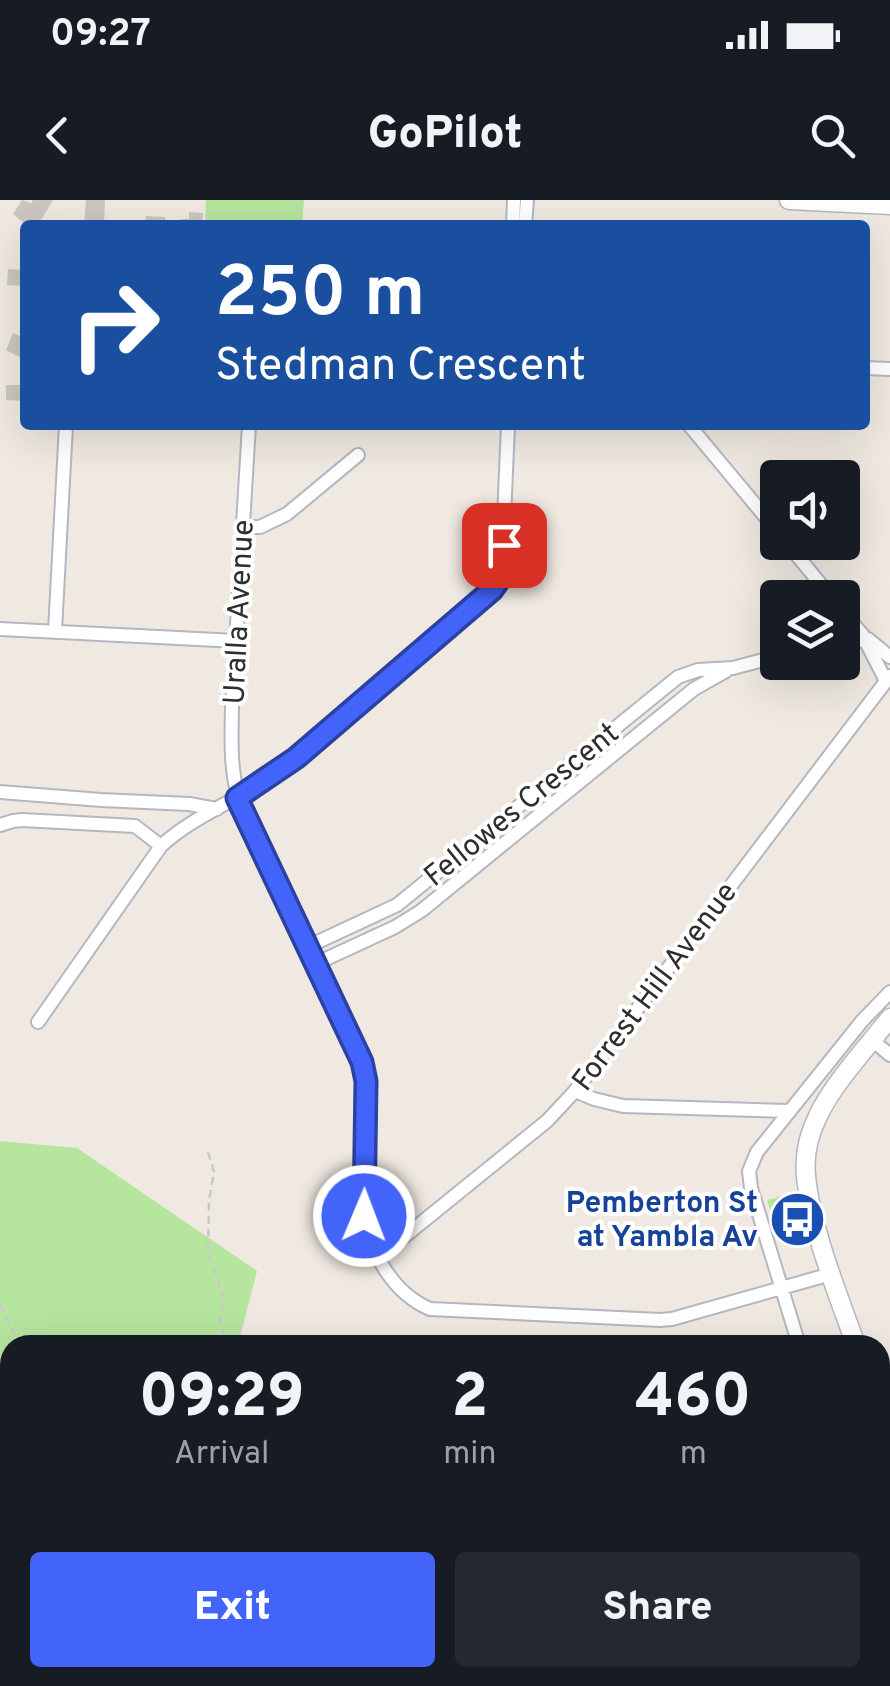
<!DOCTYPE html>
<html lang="en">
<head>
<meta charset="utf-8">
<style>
	:root { --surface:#171b24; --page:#242831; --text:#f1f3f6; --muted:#9ea1a6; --accent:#4264fb }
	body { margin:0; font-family:Overpass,sans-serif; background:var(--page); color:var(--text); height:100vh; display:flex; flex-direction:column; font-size:38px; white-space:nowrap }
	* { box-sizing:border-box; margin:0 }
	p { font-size:32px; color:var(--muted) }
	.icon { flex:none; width:55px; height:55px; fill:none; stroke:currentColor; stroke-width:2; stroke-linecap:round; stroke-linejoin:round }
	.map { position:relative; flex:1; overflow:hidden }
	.sheet { position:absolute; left:0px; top:1135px; width:890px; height:352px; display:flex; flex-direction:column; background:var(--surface); border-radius:30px 30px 0 0; box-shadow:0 10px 40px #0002 }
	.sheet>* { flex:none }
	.guide { position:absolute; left:20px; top:20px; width:850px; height:210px; border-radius:10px; box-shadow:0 10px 40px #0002; background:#1a4fa0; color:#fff; overflow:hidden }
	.tools { position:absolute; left:760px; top:260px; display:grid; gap:20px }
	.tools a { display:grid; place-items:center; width:100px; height:100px; border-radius:10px; background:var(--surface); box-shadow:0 10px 40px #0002; font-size:50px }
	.pin { position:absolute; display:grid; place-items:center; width:85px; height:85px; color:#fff; margin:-42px; border-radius:20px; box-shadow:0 5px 15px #0006 }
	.me { position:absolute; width:110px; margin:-55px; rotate:1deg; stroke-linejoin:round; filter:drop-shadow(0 0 8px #0008) }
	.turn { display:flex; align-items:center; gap:35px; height:210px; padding:0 30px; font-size:45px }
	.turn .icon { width:130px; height:130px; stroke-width:2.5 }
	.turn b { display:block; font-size:70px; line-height:85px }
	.eta { display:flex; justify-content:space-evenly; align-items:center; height:170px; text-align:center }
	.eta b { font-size:60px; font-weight:800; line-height:70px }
	.action { display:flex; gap:20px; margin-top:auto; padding:20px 30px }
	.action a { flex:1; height:115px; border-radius:10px; background:var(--accent); color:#fff; font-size:40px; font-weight:800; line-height:115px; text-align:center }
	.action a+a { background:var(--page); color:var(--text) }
	.status { display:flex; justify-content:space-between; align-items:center; height:70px; padding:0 50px; background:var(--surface); direction:ltr }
	.status svg { height:28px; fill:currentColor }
	header { display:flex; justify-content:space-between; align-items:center; height:130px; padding:0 30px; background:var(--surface); font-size:45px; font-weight:800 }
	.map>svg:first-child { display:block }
	.green { fill:#b6e59e }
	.building { fill:#cbc7bf }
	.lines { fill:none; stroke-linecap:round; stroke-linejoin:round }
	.street-casing { stroke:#b4b7c1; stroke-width:16 }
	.secondary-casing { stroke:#b4b7c1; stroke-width:21 }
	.path { stroke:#c9c9c9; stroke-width:2.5; stroke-dasharray:8 5; stroke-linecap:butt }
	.street { stroke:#fff; stroke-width:12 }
	.secondary { stroke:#fff; stroke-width:18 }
	.route-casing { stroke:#2b41a3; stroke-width:25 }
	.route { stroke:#4264fb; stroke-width:18 }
	.labels { text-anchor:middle; stroke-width:8; stroke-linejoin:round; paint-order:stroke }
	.street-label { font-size:30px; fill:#2e2e2e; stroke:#fff }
	.transit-label { font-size:30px; font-weight:bold; fill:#164399; stroke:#fff; text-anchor:end }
</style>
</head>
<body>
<div class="status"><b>09:27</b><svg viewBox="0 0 49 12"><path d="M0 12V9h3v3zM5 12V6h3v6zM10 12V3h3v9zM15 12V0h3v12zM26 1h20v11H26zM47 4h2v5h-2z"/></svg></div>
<header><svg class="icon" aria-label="back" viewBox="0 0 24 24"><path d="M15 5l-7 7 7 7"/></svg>GoPilot<svg class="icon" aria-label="search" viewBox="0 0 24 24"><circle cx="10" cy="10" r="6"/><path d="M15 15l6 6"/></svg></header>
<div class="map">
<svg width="890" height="1486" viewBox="0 0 890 1486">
	<rect width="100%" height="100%" fill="#efe9e1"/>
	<path class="green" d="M 206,0 L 304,0 L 302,25 L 205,25 Z
		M 0,941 L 77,948 L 257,1071 L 238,1145 L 10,1145 L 10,1478 L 880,1478 L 880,1263 L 890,1289 L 890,1486 L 0,1486 Z
		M 789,994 L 795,1024 L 776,1028 L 767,1000 Z"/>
	<path class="building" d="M 22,0 L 31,3 L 33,0 L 53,0 L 38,25 L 26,25 L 13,14 Z
		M 86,0 L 105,0 L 104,25 L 84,25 Z
		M 189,12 L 203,13 L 202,25 L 180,25 L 181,19 L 189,19 Z
		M 146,16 L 165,17 L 165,25 L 145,25 Z
		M 8,69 L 25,70 L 25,86 L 7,85 Z
		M 13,133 L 25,138 L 25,160 L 6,150 Z
		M 21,174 L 25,174 L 25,201 L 6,200 L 6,185 L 21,185 Z"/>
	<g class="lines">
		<defs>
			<path id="street" d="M 513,25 L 514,0
				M 525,25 L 527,0
				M 865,168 L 890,169
				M 249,225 L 232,507 C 231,545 230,577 243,613 L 362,863 L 366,881 L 364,1017 C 371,1054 394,1094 430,1109 L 660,1120 L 672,1119 L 831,1074
				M 689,225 L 778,332
				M 243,327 L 260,327 L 287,314 L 358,255
				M 786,342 L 832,398
				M 842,411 L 862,434 L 886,481
				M 0,429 L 237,441
				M 55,431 L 66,225
				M 868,439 L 890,457
				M 842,446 L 857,442 L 862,434
				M 0,592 L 101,600 L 189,604 L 217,609
				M 0,625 L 13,621 L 22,620 L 135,626 L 161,646
				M 307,747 L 397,705 L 678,477 L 698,470 L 733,468 L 778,456
				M 315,764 L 395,727 L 421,711 L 694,489 L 726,471
				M 38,822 L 161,646 C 193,616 237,601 272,575 C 347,519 421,452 492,391 L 499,380 L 502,364 L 508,225
				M 872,840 L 890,855
				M 575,891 L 594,899 L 623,906 L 788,911
				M 379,1057 L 547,921 L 575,891 L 890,476
				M 799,1145 L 751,988 L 749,971 L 757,952 L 862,821 L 890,792"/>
			<path id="secondary" d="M 789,0 L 890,5
				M 856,1145 C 838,1095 811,1028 806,976 C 804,956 809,934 818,916 C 832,885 868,846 890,818
				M 880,1215 L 890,1244"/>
		</defs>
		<use href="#street" class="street-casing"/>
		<use href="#secondary" class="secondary-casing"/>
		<path class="path" d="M 208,952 L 214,972 L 209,1001 L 208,1053 L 224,1098 L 220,1121 L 226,1145
			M 0,1105 L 20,1145
			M 880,1282 L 890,1283
			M 0,1286 L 10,1286
			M 880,1316 L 890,1318
			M 119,1486 L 128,1478
			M 319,1486 L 319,1478
			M 621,1486 L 628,1478"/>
		<use href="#street" class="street"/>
		<use href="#secondary" class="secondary"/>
	</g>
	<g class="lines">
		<defs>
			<path id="route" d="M 364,1016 L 366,881 L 362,862 L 237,598 L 296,558 L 492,390 L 499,380 L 504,345"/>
		</defs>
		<use href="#route" class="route-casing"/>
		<use href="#route" class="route"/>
	</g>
	<defs>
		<symbol id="bus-disc" viewBox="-11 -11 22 22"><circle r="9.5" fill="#1a4fb4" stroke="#fff"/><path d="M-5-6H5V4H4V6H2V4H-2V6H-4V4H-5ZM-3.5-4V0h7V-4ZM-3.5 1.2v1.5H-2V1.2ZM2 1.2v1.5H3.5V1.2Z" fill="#fff"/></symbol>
	</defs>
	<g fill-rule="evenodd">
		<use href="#bus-disc" x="766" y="988" width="63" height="63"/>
	</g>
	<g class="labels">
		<g class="street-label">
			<text transform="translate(238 412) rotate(-87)" y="10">Uralla Avenue</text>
			<text transform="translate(521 604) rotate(-39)" y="10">Fellowes Crescent</text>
			<text transform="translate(654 786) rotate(-53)" y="10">Forrest Hill Avenue</text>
		</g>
		<g class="transit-label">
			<text x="758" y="1012">Pemberton St<tspan x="758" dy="34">at Yambla Av</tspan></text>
		</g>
	</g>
</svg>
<div class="tools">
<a><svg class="icon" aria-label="sound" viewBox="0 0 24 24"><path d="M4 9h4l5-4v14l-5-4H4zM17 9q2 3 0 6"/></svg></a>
<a><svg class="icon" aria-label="layers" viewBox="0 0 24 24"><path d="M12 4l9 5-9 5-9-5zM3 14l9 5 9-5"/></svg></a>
</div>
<div class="pin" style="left:504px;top:345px;background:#d93025"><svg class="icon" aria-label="arrive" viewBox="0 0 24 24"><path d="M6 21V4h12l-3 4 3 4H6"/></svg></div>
<svg class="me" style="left:364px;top:1016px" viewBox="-20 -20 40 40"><circle r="17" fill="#4264fb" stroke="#fff" stroke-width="3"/><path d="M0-11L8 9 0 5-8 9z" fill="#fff"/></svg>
<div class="guide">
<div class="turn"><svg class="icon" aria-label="right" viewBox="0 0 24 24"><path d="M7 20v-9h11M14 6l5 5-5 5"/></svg><div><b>250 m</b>Stedman Crescent</div></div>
</div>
<section class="sheet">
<div class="eta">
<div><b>09:29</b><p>Arrival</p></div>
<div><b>2</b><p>min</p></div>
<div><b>460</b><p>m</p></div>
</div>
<div class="action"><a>Exit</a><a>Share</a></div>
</section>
</div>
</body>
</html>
